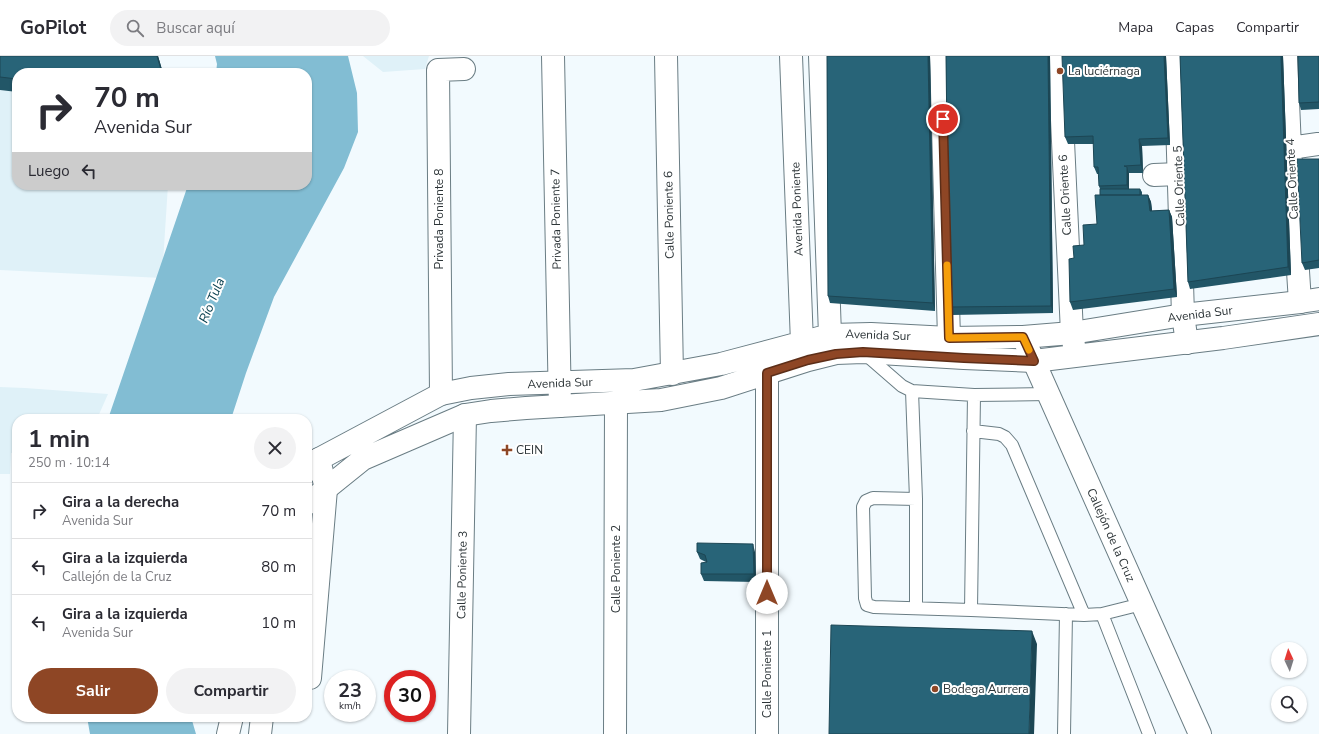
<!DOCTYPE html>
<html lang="es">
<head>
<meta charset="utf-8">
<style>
	:root { --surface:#fff; --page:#f2f2f3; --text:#2b2b33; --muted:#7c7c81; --line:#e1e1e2; --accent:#8e4625 }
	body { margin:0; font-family:"Nunito Sans",sans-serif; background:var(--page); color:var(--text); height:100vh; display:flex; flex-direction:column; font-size:15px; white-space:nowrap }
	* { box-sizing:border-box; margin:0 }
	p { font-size:13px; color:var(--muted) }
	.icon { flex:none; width:22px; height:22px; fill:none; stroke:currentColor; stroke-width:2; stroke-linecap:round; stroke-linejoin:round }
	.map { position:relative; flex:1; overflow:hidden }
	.sheet { position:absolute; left:12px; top:358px; width:300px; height:308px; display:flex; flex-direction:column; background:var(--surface); border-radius:16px; box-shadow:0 1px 3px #0004 }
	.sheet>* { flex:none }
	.hud { position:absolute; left:12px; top:12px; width:300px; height:122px; border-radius:16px; box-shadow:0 1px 3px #0004; background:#fff; color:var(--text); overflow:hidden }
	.needle { width:26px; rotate:356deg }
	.buttons { position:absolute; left:1271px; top:586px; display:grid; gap:8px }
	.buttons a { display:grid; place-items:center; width:36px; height:36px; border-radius:50%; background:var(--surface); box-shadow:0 1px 3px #0004; font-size:20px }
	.speed { position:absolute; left:324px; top:614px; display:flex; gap:8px; font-size:20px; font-weight:700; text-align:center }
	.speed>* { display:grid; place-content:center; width:52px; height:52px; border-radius:50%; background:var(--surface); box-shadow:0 1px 3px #0004; line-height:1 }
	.speed small { font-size:10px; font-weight:400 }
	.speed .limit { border:6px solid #d22; background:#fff; color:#111 }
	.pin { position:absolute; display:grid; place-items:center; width:34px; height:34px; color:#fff; margin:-17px; border:2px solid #fff; border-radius:50%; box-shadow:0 1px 4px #0007 }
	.me { position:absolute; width:44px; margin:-22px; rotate:0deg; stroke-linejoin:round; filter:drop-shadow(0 0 3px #0008) }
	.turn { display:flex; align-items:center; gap:14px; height:84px; padding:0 16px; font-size:18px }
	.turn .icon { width:52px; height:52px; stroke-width:2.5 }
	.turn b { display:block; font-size:28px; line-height:34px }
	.then { display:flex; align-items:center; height:38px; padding:0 16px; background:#0003; gap:8px; font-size:15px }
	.round { display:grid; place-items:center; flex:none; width:42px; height:42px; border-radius:21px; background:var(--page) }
	.head { display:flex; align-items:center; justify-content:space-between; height:68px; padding:0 16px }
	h1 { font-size:24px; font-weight:700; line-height:30px }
	.button { display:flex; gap:8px; margin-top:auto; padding:8px 16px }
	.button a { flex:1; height:46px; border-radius:24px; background:var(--accent); color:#fff; font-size:16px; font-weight:700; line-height:46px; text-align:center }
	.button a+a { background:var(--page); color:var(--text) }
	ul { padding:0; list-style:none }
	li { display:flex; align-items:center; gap:12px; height:56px; padding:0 16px; border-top:1px solid var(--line) }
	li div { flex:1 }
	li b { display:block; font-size:15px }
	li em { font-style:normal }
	header { display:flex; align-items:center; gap:24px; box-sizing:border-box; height:56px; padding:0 20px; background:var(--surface); border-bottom:1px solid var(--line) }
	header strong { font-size:19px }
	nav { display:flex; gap:22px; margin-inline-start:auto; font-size:14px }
	.search { width:280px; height:36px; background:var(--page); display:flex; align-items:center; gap:10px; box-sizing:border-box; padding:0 14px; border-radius:22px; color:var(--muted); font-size:15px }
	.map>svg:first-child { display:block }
	.built { fill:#dff1f8 }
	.water { fill:#82bdd3 }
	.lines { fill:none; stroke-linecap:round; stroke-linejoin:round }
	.lane-casing { stroke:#6a7d84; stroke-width:14 }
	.street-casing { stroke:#6a7d84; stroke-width:24 }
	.secondary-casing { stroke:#6a7d84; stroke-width:24 }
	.lane { stroke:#fff; stroke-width:12 }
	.street { stroke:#fff; stroke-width:22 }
	.secondary { stroke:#fff; stroke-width:22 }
	.wall { fill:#225667 }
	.shaded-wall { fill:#1c4654 }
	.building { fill:#286478; stroke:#1c4654 }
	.route-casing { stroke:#5c2e18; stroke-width:10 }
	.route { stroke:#8e4625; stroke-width:7 }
	.slow { stroke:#f59e0b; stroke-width:7 }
	.poi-dot { fill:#8e4625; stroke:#fff; stroke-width:1.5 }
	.labels { text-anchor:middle; stroke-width:4; stroke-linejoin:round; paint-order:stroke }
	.poi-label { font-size:12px; fill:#2d3538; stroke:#fff; text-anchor:start }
	.street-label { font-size:12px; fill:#2d3538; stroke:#fff }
	.water-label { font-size:13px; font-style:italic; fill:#023a4a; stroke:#fff }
</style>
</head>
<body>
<header>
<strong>GoPilot</strong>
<div class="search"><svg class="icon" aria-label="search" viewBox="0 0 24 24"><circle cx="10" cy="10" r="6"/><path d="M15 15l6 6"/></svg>Buscar aquí</div>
<nav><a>Mapa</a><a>Capas</a><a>Compartir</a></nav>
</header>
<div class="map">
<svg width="1319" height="678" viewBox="0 0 1319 678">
	<rect width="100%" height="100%" fill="#f2fafe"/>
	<path class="built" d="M 363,0 L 429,0 L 425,13 L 383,16 Z
		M 0,34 L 17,36 L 17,129 L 168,129 L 162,222 L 0,214 Z
		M 0,331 L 25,332 L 108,338 L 97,363 L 17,363 L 17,397 L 11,397 L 10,418 L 0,418 Z"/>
	<path class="water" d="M 215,0 L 348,0 L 357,37 L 358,76 L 344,112 L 274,241 L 246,317 L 231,363 L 108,363 L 188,129 L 307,129 L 307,17 L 216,17 L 217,8 Z
		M 87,661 L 191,661 L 196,678 L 90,678 Z"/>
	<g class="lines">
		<defs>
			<path id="lane" d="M 864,297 L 902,330 L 912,335 L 974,339 L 1048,338
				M 912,335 L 916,443
				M 974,339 L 971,554 L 1084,559 L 1102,558
				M 973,375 L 999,378 L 1005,381 L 1012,389 L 1084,559
				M 1142,548 L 1102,558 L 1149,678
				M 916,552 L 916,443 L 873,442 L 866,445 L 863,451 L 865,542 L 867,549 L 874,551 L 971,554
				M 1064,678 L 1066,558"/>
			<path id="street" d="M 553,0 L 560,350
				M 666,0 L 672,318
				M 941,0 L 949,282
				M 1059,0 L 1072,277 L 1075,296
				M 1175,0 L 1183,259 L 1187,287
				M 1286,0 L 1290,92 L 1300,246
				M 1290,92 L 1318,88
				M 1154,119 L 1179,118
				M 1023,281 L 1200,678
				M 441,338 L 438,14 L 464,13
				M 310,622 L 326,433 L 319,403
				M 459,678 L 465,359
				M 615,678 L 616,348
				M 767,678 L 767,317"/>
			<path id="secondary" d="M 791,0 L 802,287 L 806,300
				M 820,0 L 830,279 L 834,293
				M 307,415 L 319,403 L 441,338 L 471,332 L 509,328 L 634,324 L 721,308 L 830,279 L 871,278 L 949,282 L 1023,281 L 1072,277 L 1183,259 L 1300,246 L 1319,243
				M 307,448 L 363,403 L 465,359 L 491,355 L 526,352 L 661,344 L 721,332 L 808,304 L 836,297 L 863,296 L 964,302 L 1034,305 L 1223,282 L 1319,268
				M 228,678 L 232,661
				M 260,678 L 262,661"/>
		</defs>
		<use href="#lane" class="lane-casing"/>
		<use href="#street" class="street-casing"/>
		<use href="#secondary" class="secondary-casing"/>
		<use href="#lane" class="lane"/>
		<use href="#street" class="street"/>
		<use href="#secondary" class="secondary"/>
	</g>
	<path class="wall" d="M 0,0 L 158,0 L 163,17 L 17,17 L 17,36 L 0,34 Z
		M 827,0 L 930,0 L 935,255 L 830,247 L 828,240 Z
		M 946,0 L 1050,0 L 1053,257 L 952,259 L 949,251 Z
		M 1166,0 L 1170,89 L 1142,90 L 1143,117 L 1129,117 L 1129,133 L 1140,133 L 1142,136 L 1142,139 L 1148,139 L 1151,146 L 1152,155 L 1169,154 L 1172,161 L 1177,241 L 1073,254 L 1070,246 L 1074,202 L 1084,189 L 1097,168 L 1100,139 L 1100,133 L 1099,130 L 1099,118 L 1097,118 L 1094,111 L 1094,88 L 1068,88 L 1065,81 Z
		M 1180,0 L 1283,0 L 1291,219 L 1190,233 L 1188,226 Z
		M 1319,0 L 1319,53 L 1301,54 L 1299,47 Z
		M 1319,103 L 1319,212 L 1305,214 L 1302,207 Z
		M 697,496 L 755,496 L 756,526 L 704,525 L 701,518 L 706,506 L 700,503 Z"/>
	<path class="shaded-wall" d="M 157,0 L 158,0 L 163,17 L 162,17 Z
		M 928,0 L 930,0 L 935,255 L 933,247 Z
		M 1048,0 L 1050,0 L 1053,257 L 1051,250 Z
		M 1164,0 L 1166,0 L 1170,89 L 1168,82 Z
		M 1281,0 L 1283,0 L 1291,219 L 1288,211 Z
		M 1139,83 L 1142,90 L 1143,117 L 1141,109 Z
		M 1127,111 L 1129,118 L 1129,136 L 1127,129 Z
		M 1148,139 L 1151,146 L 1153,162 L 1150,155 Z
		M 1169,154 L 1172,161 L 1177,241 L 1174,233 Z
		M 753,488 L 755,496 L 756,526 L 754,518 Z
		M 1032,575 L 1037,588 L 1034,678 L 1029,678 Z"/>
	<path class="building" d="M 0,0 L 157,0 L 162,17 L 17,17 L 17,23 L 0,21 Z
		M 827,0 L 928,0 L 933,247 L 828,240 Z
		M 946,0 L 1048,0 L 1051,250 L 949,251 Z
		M 1062,0 L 1164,0 L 1168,82 L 1139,83 L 1141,109 L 1124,110 L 1127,111 L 1127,129 L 1099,130 L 1098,111 L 1094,111 L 1093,80 L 1065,81 Z
		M 1180,0 L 1281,0 L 1288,211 L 1188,226 Z
		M 1298,0 L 1319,0 L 1319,46 L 1299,47 Z
		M 1297,103 L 1319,103 L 1319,204 L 1302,207 Z
		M 1100,133 L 1140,133 L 1140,139 L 1100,139 Z
		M 1095,139 L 1148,139 L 1150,155 L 1169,154 L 1174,233 L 1070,246 L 1069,203 L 1074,202 L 1073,190 L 1084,189 L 1083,169 L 1097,168 Z
		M 697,487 L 753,488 L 754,518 L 701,518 L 701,507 L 707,506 L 705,499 L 697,496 Z
		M 831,569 L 1032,575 L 1029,678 L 829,678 Z"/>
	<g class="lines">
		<defs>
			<path id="route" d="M 767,537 L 767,317 L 808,304 L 836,298 L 863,296 L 964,302 L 1034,305 L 1023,281 L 949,282 L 943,63"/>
		</defs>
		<use href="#route" class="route-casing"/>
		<use href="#route" class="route"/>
		<path class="slow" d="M 947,209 L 949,282 L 1023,281 L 1029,294"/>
	</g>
	<g class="poi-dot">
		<circle cx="1060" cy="15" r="4"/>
		<path d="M505 388h4v4h4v4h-4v4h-4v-4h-4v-4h4z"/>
		<circle cx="935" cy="633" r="4"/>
	</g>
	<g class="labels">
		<g class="poi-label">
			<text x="1068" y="19">La luciérnaga</text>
			<text x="516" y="398">CEIN</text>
			<text x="943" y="637">Bodega Aurrera</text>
		</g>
		<g class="street-label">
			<text transform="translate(1292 123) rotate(-93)" y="4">Calle Oriente 4</text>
			<text transform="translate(1179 130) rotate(-92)" y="4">Calle Oriente 5</text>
			<text transform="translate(1065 139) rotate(-93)" y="4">Calle Oriente 6</text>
			<text transform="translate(797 153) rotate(-92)" y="4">Avenida Poniente</text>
			<text transform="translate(669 159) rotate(-91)" y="4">Calle Poniente 6</text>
			<text transform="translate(439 163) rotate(-90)" y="4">Privada Poniente 8</text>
			<text transform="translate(556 163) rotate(-91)" y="4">Privada Poniente 7</text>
			<text transform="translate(1200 258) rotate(-7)" y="4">Avenida Sur</text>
			<text transform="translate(878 279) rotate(2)" y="4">Avenida Sur</text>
			<text transform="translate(560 327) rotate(-2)" y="4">Avenida Sur</text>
			<text transform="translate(1111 479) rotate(66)" y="4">Callejón de la Cruz</text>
			<text transform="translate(616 513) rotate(-90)" y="4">Calle Poniente 2</text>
			<text transform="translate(462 519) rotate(-89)" y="4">Calle Poniente 3</text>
			<text transform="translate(767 618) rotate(-90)" y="4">Calle Poniente 1</text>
		</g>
		<g class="water-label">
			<text transform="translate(211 244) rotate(-68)" y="5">Río Tula</text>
		</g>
	</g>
</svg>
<div class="buttons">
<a><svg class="needle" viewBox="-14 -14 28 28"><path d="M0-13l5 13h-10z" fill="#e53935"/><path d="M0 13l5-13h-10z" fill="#7c7c81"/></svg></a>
<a><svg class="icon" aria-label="search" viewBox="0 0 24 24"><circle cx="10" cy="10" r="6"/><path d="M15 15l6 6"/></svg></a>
</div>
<div class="speed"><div>23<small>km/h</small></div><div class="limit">30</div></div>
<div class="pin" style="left:943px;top:63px;background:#d93025"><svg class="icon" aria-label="arrive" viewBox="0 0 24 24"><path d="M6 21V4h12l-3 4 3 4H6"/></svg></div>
<svg class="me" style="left:767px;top:537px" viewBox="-20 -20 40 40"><circle r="19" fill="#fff"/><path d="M0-13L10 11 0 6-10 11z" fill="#8e4625"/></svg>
<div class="hud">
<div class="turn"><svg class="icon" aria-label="right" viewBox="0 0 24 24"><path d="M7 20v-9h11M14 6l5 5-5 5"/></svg><div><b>70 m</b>Avenida Sur</div></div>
<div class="then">Luego<svg class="icon" aria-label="left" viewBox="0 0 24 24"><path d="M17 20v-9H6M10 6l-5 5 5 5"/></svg></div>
</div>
<section class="sheet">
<div class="head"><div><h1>1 min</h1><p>250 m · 10:14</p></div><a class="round"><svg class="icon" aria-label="close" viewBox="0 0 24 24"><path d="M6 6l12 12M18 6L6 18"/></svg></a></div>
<ul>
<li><svg class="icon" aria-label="right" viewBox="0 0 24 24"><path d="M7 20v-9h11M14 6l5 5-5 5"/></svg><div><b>Gira a la derecha</b><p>Avenida Sur</p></div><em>70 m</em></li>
<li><svg class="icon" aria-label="left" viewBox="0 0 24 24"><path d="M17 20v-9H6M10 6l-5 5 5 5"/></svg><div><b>Gira a la izquierda</b><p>Callejón de la Cruz</p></div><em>80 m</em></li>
<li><svg class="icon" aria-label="left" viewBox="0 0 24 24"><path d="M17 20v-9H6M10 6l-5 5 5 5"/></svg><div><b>Gira a la izquierda</b><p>Avenida Sur</p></div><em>10 m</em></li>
</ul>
<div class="button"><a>Salir</a><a>Compartir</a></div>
</section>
</div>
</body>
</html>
